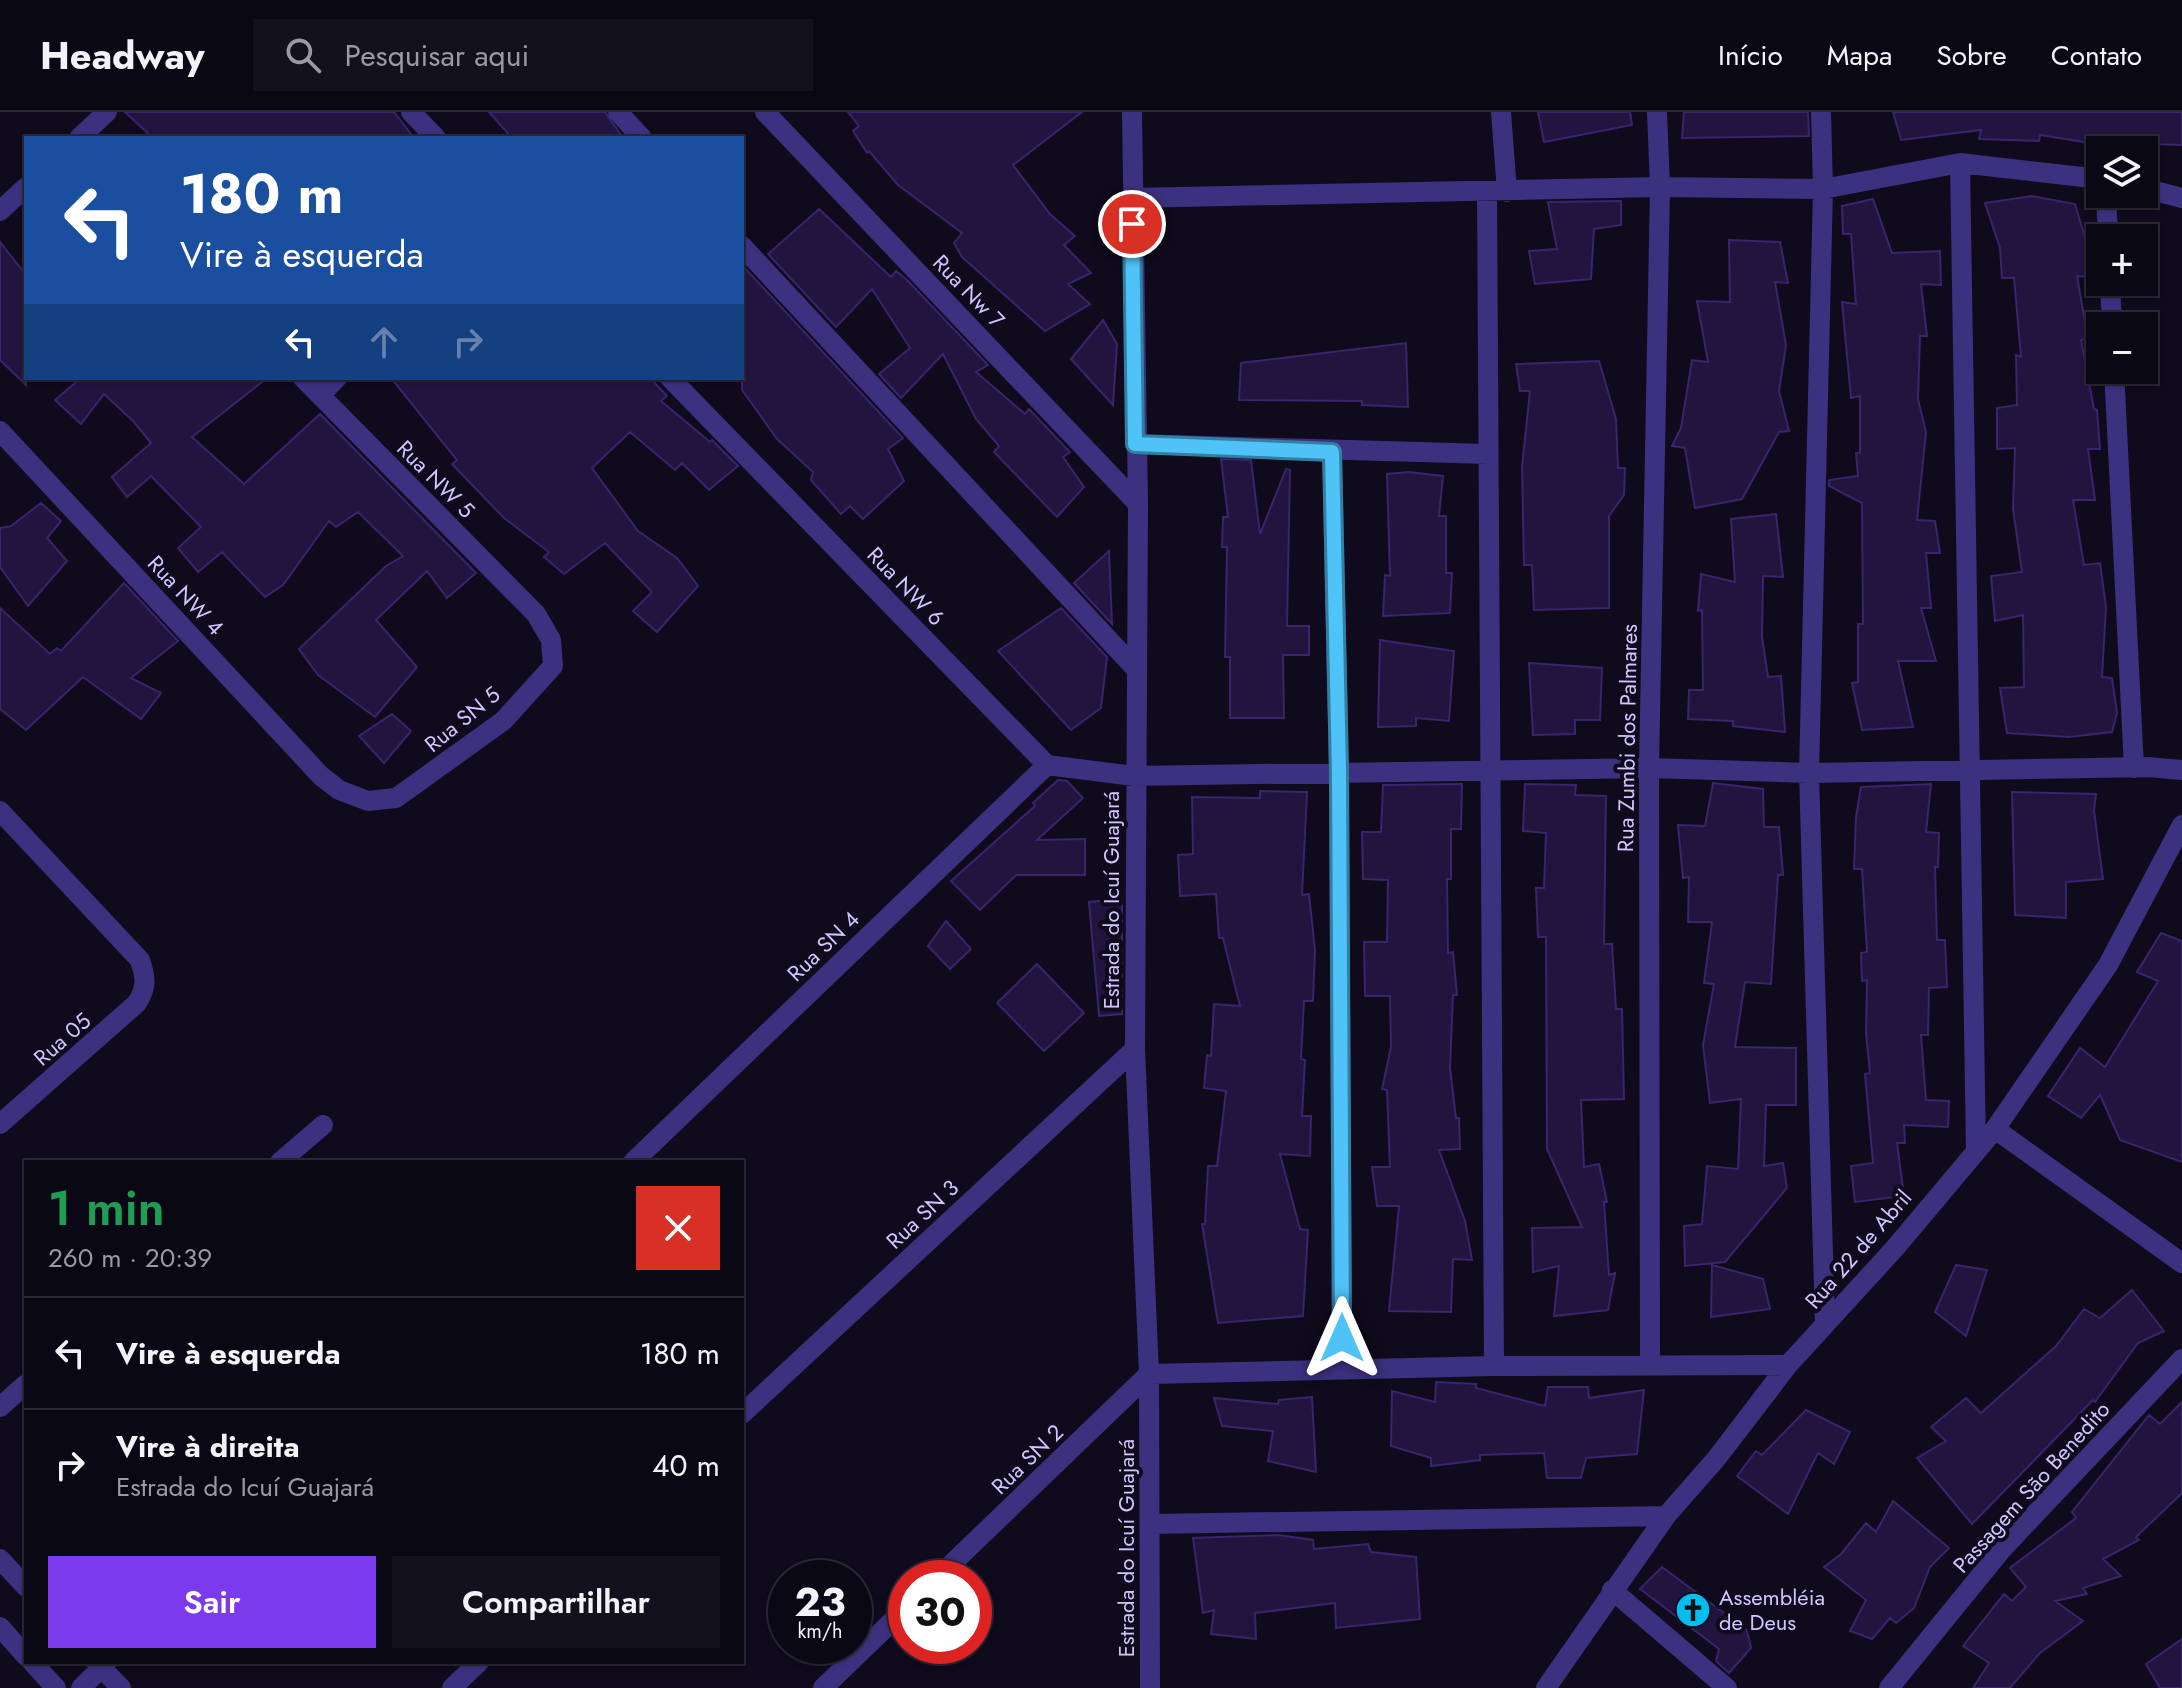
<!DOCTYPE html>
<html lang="pt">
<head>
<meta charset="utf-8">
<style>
	:root { --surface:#0b0815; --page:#14111e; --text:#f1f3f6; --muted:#9a9aa0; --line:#2b2934; --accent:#7c3aed }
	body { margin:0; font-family:Jost,sans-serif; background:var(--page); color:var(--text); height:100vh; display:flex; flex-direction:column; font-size:30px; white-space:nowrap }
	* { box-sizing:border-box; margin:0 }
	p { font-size:26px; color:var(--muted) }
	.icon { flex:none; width:44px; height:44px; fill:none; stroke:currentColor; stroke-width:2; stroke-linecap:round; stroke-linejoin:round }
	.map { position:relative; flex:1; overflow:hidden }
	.details { position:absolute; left:24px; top:1048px; width:720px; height:504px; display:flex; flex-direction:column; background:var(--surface); border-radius:0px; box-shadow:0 2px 6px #0004,0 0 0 2px var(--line) }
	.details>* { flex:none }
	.banner { position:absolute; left:24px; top:24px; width:720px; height:244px; border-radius:0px; box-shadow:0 2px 6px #0004,0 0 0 2px var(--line); background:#1a4fa0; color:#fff; overflow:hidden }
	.fabs { position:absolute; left:2086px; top:24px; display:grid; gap:16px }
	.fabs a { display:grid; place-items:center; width:72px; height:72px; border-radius:0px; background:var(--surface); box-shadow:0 2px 6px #0004,0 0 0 2px var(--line); font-size:40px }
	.speed { position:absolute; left:768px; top:1448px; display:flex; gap:16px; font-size:40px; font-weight:700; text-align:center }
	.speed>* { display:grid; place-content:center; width:104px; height:104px; border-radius:50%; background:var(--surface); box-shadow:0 2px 6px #0004,0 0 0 2px var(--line); line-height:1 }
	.speed small { font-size:20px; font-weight:400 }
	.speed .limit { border:12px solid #d22; background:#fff; color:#111 }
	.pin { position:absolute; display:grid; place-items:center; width:68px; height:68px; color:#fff; margin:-34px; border:4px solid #fff; border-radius:50%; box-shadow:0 2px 8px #0007 }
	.me { position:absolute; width:88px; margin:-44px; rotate:0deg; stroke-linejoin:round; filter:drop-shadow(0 0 6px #0008) }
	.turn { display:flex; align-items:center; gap:28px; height:168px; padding:0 24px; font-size:36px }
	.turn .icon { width:104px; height:104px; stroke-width:2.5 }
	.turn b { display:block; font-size:56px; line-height:68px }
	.lanes { display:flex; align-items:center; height:76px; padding:0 24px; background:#0003; justify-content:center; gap:40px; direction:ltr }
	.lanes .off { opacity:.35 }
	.round { display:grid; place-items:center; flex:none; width:84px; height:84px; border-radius:0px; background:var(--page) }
	.head { display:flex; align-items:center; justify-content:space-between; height:136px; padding:0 24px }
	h1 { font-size:48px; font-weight:600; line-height:60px; color:#1e9e55 }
	.primary-button { display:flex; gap:16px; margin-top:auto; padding:16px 24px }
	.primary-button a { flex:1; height:92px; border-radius:0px; background:var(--accent); color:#fff; font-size:32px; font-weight:600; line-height:92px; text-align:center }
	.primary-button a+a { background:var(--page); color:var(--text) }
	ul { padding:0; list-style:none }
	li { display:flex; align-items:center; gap:24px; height:112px; padding:0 24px; border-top:2px solid var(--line) }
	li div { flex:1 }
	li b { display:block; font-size:30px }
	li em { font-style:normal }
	header { display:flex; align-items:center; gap:48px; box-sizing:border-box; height:112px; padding:0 40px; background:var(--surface); border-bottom:2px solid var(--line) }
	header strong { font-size:38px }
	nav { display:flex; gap:44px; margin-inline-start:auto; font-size:28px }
	.search { width:560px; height:72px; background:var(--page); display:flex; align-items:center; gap:20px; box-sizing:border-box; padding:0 28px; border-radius:0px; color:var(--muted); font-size:30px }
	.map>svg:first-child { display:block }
	.building { fill:#21143f; stroke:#3a246c; stroke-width:2 }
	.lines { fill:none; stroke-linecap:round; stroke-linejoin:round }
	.minor { stroke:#3c317f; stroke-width:20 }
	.route-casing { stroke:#337fa1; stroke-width:20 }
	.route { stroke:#4fc3f7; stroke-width:14 }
	.labels { text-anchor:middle; stroke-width:8; stroke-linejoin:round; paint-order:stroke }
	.street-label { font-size:22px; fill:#d2c5ff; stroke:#0f0a1c }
	.poi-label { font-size:22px; fill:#d2c5ff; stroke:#0f0a1c; text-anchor:start }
</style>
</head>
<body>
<header>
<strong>Headway</strong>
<div class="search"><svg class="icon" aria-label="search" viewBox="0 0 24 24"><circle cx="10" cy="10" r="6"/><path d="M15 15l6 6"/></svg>Pesquisar aqui</div>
<nav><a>Início</a><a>Mapa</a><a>Sobre</a><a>Contato</a></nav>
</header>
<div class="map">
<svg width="2182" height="1576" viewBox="0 0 2182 1576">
	<rect width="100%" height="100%" fill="#0f0a1c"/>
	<path class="building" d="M 125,0 L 394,0 L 414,26 L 153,26 Z
		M 489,0 L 605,0 L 623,26 L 512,26 Z
		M 848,0 L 1082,0 L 1013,53 L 1050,102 L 1075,124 L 1064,133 L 1091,161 L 1068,172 L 1090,192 L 1045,219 L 962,145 L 954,131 L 962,121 L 898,73 L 869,39 L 867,41 L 853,19 L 859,14 Z
		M 1538,0 L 1630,0 L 1632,13 L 1544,30 Z
		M 1684,0 L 1808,0 L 1809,24 L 1682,26 Z
		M 1893,0 L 2182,0 L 2182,33 L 2084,30 L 2040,23 L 2039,29 L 1979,27 L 1981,18 L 1901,28 Z
		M 2032,84 L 2075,92 L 2085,126 L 2090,165 L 2077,164 L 2088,227 L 2081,228 L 2094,297 L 2097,298 L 2100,337 L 2088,337 L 2095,388 L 2073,388 L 2084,453 L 2100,451 L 2106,495 L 2102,565 L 2112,566 L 2117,601 L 2112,620 L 2069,625 L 2007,621 L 2000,576 L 2024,575 L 2023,503 L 1995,509 L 1991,464 L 2022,460 L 2013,397 L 2015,336 L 1997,337 L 1997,296 L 2017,293 L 2016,243 L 2021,245 L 2014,166 L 2002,166 L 2000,136 L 1985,91 Z
		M 1873,87 L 1892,141 L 1940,139 L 1941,173 L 1921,172 L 1927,224 L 1920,224 L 1918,287 L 1926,320 L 1917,408 L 1935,409 L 1940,441 L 1926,441 L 1931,496 L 1921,496 L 1936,549 L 1898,549 L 1913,615 L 1862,618 L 1852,571 L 1858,570 L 1858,512 L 1863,512 L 1862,391 L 1829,374 L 1829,368 L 1858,364 L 1856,341 L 1860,341 L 1860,284 L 1851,286 L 1842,190 L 1856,192 L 1851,122 L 1843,122 L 1842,94 Z
		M 1621,89 L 1621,113 L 1594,117 L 1591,167 L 1535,172 L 1529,139 L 1557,137 L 1548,90 Z
		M 819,97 L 891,165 L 896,159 L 907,168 L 988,253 L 976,260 L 1025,302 L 1029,297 L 1070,340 L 1063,345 L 1084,375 L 1057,405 L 994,340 L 999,334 L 976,307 L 943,242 L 901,286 L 879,262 L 910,236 L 872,177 L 836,215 L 768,142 Z
		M 1729,128 L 1780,130 L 1788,171 L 1775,170 L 1786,233 L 1779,279 L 1789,319 L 1779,320 L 1742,387 L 1695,396 L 1685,336 L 1672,334 L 1681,316 L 1692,248 L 1708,250 L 1697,189 L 1730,190 Z
		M 0,130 L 26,163 L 26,273 L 0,248 Z
		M 742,153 L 903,326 L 888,337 L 904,369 L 863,407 L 850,394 L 841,402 L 811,368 L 813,360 L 777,327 L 742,278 Z
		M 1103,208 L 1117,232 L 1113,293 L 1071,247 Z
		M 1406,231 L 1408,295 L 1362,293 L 1362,289 L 1239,288 L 1241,251 Z
		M 1599,249 L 1616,307 L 1618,356 L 1625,356 L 1624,383 L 1609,404 L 1609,496 L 1534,498 L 1532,453 L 1524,453 L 1522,355 L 1530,279 L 1520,279 L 1516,252 Z
		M 81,266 L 267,266 L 192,325 L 244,372 L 320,302 L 476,461 L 447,486 L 427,459 L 376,508 L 417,555 L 375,605 L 318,563 L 299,537 L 386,454 L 403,444 L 358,400 L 336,415 L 329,409 L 283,473 L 265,485 L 222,440 L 198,460 L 178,436 L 201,415 L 151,364 L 127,385 L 112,365 L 151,331 L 134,310 L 104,282 L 81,312 L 55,288 Z
		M 391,266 L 650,266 L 667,284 L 661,289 L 710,330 L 712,328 L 738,354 L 709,378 L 682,351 L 675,358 L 630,320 L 592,356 L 638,419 L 677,446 L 698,474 L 657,520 L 633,499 L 652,480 L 605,431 L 564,462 L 544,445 L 549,440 L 504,406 L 452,352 L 457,348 Z
		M 1221,347 L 1251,348 L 1260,422 L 1286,357 L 1290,358 L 1287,514 L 1309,514 L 1309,543 L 1283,543 L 1284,606 L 1230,606 L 1230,545 L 1225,545 L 1227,435 L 1222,435 L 1223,405 L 1228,405 Z
		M 1409,360 L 1443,364 L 1439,404 L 1446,404 L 1446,461 L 1452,461 L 1450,501 L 1383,504 L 1385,463 L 1390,464 L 1387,362 Z
		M 41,391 L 61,409 L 47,426 L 67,449 L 28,494 L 0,455 L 0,416 L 11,414 Z
		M 1776,402 L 1783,465 L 1763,464 L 1762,525 L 1768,565 L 1781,564 L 1785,620 L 1733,614 L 1733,609 L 1688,607 L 1689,578 L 1703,578 L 1702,498 L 1698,499 L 1701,462 L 1735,470 L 1731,407 Z
		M 1109,439 L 1112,512 L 1074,471 Z
		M 124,471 L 178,529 L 131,566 L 161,581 L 141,607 L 83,565 L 26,618 L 0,597 L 0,496 L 50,542 L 57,536 L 61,539 Z
		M 1061,496 L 1107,545 L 1101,596 L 1071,618 L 998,539 Z
		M 1380,528 L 1454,539 L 1449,609 L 1416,606 L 1416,614 L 1378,615 Z
		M 1529,551 L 1602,556 L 1600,608 L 1575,608 L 1575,622 L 1533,623 Z
		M 392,602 L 411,619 L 384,651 L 359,624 Z
		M 1058,668 L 1067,669 L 1083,686 L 1037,728 L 1085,727 L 1085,763 L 1016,763 L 980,798 L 951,769 L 1035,694 L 1033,691 Z
		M 1713,671 L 1763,677 L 1764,715 L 1779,715 L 1783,763 L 1778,763 L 1771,872 L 1745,870 L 1735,935 L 1796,936 L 1796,993 L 1766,993 L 1764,1054 L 1783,1051 L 1787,1076 L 1725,1150 L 1685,1154 L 1684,1114 L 1702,1112 L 1707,1054 L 1738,1057 L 1741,987 L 1710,991 L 1703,933 L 1714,872 L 1704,871 L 1712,810 L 1688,810 L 1689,765 L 1683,766 L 1678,713 L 1705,714 Z
		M 1462,672 L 1461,717 L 1451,717 L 1451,767 L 1447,767 L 1448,841 L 1453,840 L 1457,883 L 1453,883 L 1450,956 L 1456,1006 L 1459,1006 L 1460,1037 L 1439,1038 L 1465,1109 L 1472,1148 L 1453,1147 L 1451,1200 L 1389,1199 L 1399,1094 L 1377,1094 L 1372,1055 L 1390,1055 L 1387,978 L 1382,977 L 1391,935 L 1390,884 L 1365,884 L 1364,830 L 1387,830 L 1388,768 L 1363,767 L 1362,720 L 1381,720 L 1383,673 Z
		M 1525,672 L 1576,673 L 1575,683 L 1606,684 L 1604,832 L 1612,832 L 1616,897 L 1622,897 L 1624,987 L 1581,988 L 1584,1055 L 1599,1052 L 1607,1090 L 1604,1090 L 1609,1163 L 1615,1161 L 1608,1198 L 1554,1204 L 1559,1154 L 1533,1160 L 1532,1116 L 1582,1115 L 1547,1037 L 1546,825 L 1538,825 L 1536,776 L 1544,776 L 1546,721 L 1523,719 Z
		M 1931,672 L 1926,720 L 1939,721 L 1938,755 L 1935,755 L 1937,828 L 1945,828 L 1947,875 L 1929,876 L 1928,923 L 1921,923 L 1926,988 L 1949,989 L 1948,1015 L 1904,1013 L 1905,1031 L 1897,1031 L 1904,1084 L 1855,1090 L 1851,1054 L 1873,1051 L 1865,962 L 1870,961 L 1866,921 L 1867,868 L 1862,869 L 1861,841 L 1867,840 L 1862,757 L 1854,757 L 1856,705 L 1861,675 Z
		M 1260,679 L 1307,680 L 1302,783 L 1309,782 L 1315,838 L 1313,889 L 1304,889 L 1301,947 L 1305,948 L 1302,1004 L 1311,1004 L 1310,1044 L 1280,1042 L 1300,1117 L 1308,1118 L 1303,1204 L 1218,1211 L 1202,1112 L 1205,1112 L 1208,1054 L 1217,1054 L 1226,979 L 1204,976 L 1207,943 L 1211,944 L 1214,892 L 1240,894 L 1223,826 L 1219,826 L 1216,782 L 1180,784 L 1178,743 L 1193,742 L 1192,685 L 1260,686 Z
		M 2012,680 L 2096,682 L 2094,699 L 2103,767 L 2066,770 L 2066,806 L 2015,803 Z
		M 1122,787 L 1122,902 L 1099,904 L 1089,790 Z
		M 946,809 L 971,837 L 950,857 L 928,834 Z
		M 2161,821 L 2182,829 L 2182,1050 L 2120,1028 L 2100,983 L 2081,1006 L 2048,984 L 2080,936 L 2105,955 L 2158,869 L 2137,860 Z
		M 1037,852 L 1084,901 L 1044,939 L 997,891 Z
		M 1712,1153 L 1763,1167 L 1770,1197 L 1711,1205 Z
		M 1956,1153 L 1987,1158 L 1966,1224 L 1935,1200 Z
		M 2132,1178 L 2164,1219 L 2138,1231 L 2095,1290 L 2093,1288 L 1972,1412 L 1917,1346 L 1946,1329 L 1931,1315 L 1966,1286 L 1981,1301 L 2056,1234 L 2084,1197 L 2100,1206 Z
		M 1436,1270 L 1476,1272 L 1476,1276 L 1545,1294 L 1548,1275 L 1588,1275 L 1589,1286 L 1644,1278 L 1637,1342 L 1586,1346 L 1581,1366 L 1547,1366 L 1544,1341 L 1480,1343 L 1480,1348 L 1431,1354 L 1431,1346 L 1391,1334 L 1392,1279 L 1435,1290 Z
		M 1312,1285 L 1316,1360 L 1268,1349 L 1273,1319 L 1222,1314 L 1214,1286 L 1278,1292 L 1279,1288 Z
		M 2182,1290 L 2182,1381 L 2136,1425 L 2139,1428 L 2103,1447 L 2121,1464 L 2083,1476 L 2087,1482 L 2055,1489 L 2083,1509 L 2040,1541 L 2010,1576 L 1973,1576 L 1989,1551 L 1963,1534 L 2004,1482 L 2012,1489 L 2026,1475 L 2010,1456 L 2076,1406 L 2072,1400 L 2149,1303 L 2160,1312 Z
		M 1806,1298 L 1850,1320 L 1834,1352 L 1818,1341 L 1788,1402 L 1737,1364 L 1756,1339 L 1762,1343 Z
		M 1893,1389 L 1949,1436 L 1930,1455 L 1914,1496 L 1896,1511 L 1890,1506 L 1872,1527 L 1850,1519 L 1866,1488 L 1824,1455 L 1841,1442 L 1866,1411 L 1876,1420 Z
		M 1278,1423 L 1313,1428 L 1314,1437 L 1368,1432 L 1371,1440 L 1416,1445 L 1420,1507 L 1336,1516 L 1335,1491 L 1255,1501 L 1256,1527 L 1211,1522 L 1214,1498 L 1203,1501 L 1193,1426 Z
		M 1662,1455 L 1747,1518 L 1751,1536 L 1729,1561 L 1716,1549 L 1719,1537 L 1640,1477 Z
		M 2182,1527 L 2182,1576 L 2160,1576 L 2146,1552 Z"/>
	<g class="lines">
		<path class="minor" d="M 411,0 L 436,26
			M 618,0 L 642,26
			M 765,0 L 1138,392
			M 1132,0 L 1138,392 L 1135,937 L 1149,1262 L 1150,1576
			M 1501,0 L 1507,80
			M 1821,0 L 1823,77 L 1809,661 L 1825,1211
			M 79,26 L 107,0
			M 1960,51 L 1976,1039
			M 2144,76 L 2182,86
			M 1487,81 L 1494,1254
			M 2106,82 L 2108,126
			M 1132,86 L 1660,75 L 1823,77 L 1960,51 L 2100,67
			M 0,99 L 26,75
			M 742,134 L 1135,556
			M 2110,170 L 2112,214
			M 2114,258 L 2134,656
			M 670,266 L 1047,653 L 1134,664 L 1649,656 L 1809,661 L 2148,655 L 2182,658
			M 320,283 L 337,266
			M 0,319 L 321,664 L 339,678 L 368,689 L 396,686 L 503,609 L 553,554 L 551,528 L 536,502 L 303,266
			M 1135,332 L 1488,342
			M 1332,340 L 1339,660 L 1342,1258
			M 0,699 L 140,848 C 146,866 147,875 137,891 L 0,1012
			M 1995,1017 L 2182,1151
			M 280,1050 L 323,1013
			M 633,1050 L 1047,653
			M 1650,1253 L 1649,656 L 1660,75 L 1657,0
			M 0,1295 L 26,1272
			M 742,1302 L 1135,937
			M 1150,1412 L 1666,1404
			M 0,1447 L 26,1475
			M 937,1466 L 1149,1262 L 1494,1254 L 1788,1253
			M 1612,1478 L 1727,1576
			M 0,1515 L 26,1544
			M 32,1550 L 56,1576
			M 96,1550 L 121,1576
			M 81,1576 L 107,1550
			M 452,1576 L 479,1550
			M 823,1576 L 906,1496
			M 1546,1576 L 1666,1404 L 1716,1347 L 1788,1253 L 1895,1136 L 1995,1017 L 2108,853 L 2182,713
			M 1889,1576 L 2003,1436 L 2182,1247"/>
	</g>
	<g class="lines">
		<defs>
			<path id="route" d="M 1132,112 L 1135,332 L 1332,340 L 1339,660 L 1342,1226"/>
		</defs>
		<use href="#route" class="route-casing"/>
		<use href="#route" class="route"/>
	</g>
	<defs>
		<symbol id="church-disc" viewBox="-11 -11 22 22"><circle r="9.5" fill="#00bef0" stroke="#0f0a1c"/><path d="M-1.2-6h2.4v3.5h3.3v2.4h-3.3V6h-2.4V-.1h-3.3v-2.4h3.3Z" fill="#111"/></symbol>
	</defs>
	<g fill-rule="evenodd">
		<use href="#church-disc" x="1673" y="1478" width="40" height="40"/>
	</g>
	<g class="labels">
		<g class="street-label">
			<text transform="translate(969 179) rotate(46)" y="8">Rua Nw 7</text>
			<text transform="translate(436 367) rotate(45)" y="8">Rua NW 5</text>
			<text transform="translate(906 474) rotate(46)" y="8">Rua NW 6</text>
			<text transform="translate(186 483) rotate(47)" y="8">Rua NW 4</text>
			<text transform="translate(462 607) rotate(-39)" y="8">Rua SN 5</text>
			<text transform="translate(1627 626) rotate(-89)" y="8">Rua Zumbi dos Palmares</text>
			<text transform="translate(1111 788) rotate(-90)" y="8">Estrada do Icuí Guajará</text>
			<text transform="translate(823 834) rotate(-44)" y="8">Rua SN 4</text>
			<text transform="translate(62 927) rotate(-41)" y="8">Rua 05</text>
			<text transform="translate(922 1102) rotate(-43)" y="8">Rua SN 3</text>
			<text transform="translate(1858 1137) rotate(-49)" y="8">Rua 22 de Abril</text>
			<text transform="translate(1027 1347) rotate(-44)" y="8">Rua SN 2</text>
			<text transform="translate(2031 1375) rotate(-48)" y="8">Passagem São Benedito</text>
			<text transform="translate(1126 1436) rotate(-90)" y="8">Estrada do Icuí Guajará</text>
		</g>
		<g class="poi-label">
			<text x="1719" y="1493">Assembléia<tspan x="1719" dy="25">de Deus</tspan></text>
		</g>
	</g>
</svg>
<div class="fabs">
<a><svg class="icon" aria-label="layers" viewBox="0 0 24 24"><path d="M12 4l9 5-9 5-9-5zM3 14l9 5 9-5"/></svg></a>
<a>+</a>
<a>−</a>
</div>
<div class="speed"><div>23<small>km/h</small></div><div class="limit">30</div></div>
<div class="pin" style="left:1132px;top:112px;background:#d93025"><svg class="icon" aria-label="arrive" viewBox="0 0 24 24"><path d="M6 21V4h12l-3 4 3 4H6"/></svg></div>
<svg class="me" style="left:1342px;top:1226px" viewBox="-20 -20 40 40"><path d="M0-17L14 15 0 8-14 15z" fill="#4fc3f7" stroke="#fff" stroke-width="4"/></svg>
<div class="banner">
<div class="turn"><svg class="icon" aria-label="left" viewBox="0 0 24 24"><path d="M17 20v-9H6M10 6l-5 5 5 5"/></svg><div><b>180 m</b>Vire à esquerda</div></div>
<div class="lanes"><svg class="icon" aria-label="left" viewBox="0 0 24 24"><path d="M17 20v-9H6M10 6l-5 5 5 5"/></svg><svg class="icon off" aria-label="ahead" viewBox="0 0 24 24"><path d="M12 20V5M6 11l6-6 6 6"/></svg><svg class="icon off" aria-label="right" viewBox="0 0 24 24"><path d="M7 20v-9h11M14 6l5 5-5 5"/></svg></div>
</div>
<section class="details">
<div class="head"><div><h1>1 min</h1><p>260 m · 20:39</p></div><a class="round" style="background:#d93025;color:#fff"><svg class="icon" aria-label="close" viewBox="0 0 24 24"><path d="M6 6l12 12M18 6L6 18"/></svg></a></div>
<ul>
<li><svg class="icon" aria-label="left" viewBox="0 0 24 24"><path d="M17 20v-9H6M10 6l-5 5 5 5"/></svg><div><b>Vire à esquerda</b></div><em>180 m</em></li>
<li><svg class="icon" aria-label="right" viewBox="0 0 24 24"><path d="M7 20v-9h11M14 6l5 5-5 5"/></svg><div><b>Vire à direita</b><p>Estrada do Icuí Guajará</p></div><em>40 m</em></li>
</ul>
<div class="primary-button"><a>Sair</a><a>Compartilhar</a></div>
</section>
</div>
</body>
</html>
